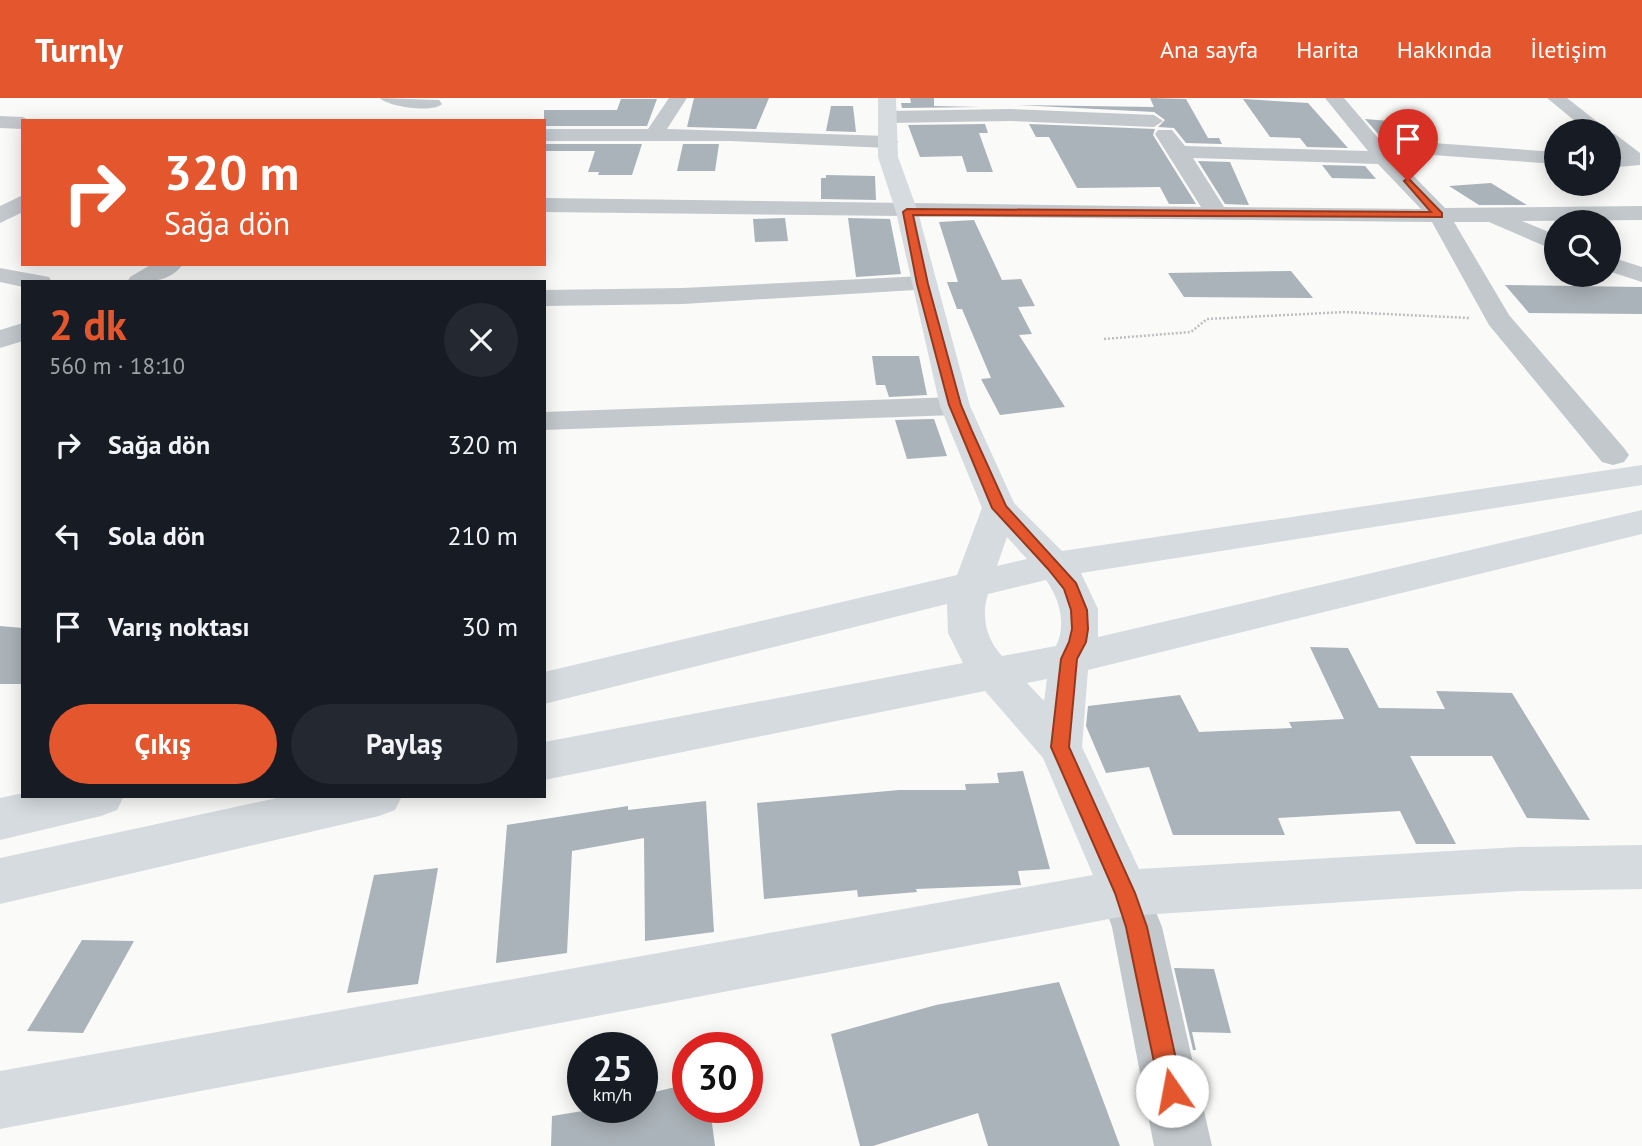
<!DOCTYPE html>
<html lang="tr">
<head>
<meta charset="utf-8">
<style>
	:root { --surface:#171b24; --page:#242831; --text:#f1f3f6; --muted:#9ea1a6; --accent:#e4572e }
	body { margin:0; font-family:"PT Sans",sans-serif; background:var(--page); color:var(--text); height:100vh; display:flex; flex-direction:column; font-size:26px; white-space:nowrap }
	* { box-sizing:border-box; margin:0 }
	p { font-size:23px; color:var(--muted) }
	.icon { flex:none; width:38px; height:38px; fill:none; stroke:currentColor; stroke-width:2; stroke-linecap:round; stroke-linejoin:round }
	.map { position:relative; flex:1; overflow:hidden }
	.side { position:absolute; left:21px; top:182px; width:525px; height:518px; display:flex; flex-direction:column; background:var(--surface); border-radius:0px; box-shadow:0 4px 18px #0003 }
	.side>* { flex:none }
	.top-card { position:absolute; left:21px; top:21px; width:525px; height:147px; border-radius:0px; box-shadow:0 4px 18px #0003; background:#e4572e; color:#fff; overflow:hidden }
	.buttons { position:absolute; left:1544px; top:21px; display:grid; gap:14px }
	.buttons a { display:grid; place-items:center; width:77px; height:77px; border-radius:50%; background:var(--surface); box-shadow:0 4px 18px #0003; font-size:35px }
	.speed { position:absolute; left:567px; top:934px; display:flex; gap:14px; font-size:35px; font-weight:700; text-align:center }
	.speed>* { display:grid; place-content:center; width:91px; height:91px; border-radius:50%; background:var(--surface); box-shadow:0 4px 18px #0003; line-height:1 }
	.speed small { font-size:18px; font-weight:400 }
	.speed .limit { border:10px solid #d22; background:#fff; color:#111 }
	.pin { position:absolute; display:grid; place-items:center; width:60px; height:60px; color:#fff; margin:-72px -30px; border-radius:50% 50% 50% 0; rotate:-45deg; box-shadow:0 0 7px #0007 }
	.pin .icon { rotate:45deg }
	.me { position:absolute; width:77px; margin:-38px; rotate:348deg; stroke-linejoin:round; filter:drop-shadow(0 0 5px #0008) }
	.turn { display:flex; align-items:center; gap:24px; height:147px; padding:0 28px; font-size:32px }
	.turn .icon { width:91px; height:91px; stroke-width:2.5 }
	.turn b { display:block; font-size:49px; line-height:60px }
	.round { display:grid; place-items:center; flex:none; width:74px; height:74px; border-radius:37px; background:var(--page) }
	.overview { display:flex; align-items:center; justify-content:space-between; height:119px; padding:0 28px }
	h1 { font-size:42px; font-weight:600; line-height:52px; color:var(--accent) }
	.cta { display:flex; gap:14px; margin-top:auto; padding:14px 28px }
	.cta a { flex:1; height:80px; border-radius:42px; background:var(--accent); color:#fff; font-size:28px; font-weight:600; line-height:80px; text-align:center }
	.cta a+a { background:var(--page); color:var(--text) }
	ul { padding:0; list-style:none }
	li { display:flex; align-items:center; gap:21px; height:91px; padding:0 28px }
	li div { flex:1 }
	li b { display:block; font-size:26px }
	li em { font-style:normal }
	header { display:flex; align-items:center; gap:42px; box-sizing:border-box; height:98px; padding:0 35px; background:var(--accent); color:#fff }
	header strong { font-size:33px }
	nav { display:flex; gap:38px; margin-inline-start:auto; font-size:24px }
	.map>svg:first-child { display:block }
	.building { fill:#aab3b9 }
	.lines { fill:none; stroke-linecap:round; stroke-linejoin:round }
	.path { stroke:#bbbfc2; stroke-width:2.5; stroke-dasharray:2 2; stroke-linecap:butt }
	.minor { fill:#c3c8cc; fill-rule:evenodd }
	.major { fill:#d6dbdf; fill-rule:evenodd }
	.route { fill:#e4572e; stroke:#94391e; stroke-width:2 }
</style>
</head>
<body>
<header>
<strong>Turnly</strong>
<nav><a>Ana sayfa</a><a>Harita</a><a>Hakkında</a><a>İletişim</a></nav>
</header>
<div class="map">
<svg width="1642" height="1048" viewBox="0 0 1642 1048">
	<rect width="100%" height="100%" fill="#fafaf8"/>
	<path class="building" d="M 694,0 L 769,0 L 756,31 L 687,29 Z
		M 910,0 L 934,0 L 934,8 L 980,9 L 902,10 L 901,5 L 911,5 Z
		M 1150,0 L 1186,1 L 1208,40 L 1219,40 L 1222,46 L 1186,45 L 1174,30 L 1158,29 L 1165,22 L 1154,14 L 1018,7 L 1154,9 Z
		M 621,1 L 657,1 L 647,28 L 544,28 L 544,12 L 617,12 Z
		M 1243,1 L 1308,5 L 1348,50 L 1307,49 L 1300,40 L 1270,39 Z
		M 831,8 L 853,8 L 856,34 L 826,33 Z
		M 1365,21 L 1390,23 L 1421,41 L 1380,38 Z
		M 985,26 L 988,35 L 979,35 L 993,74 L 967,74 L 962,58 L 920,59 L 908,27 Z
		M 1029,26 L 1155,31 L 1153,37 L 1196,106 L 1169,106 L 1160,89 L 1077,90 L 1049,39 L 1036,39 Z
		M 544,46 L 642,46 L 632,77 L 598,77 L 599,74 L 588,74 L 595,53 L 544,53 Z
		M 683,46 L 719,46 L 715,73 L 677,73 Z
		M 1198,63 L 1230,64 L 1249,107 L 1225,106 Z
		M 1322,67 L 1365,68 L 1376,81 L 1332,80 Z
		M 826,77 L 875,78 L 876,102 L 821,101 L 821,80 L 826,80 Z
		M 1491,85 L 1527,107 L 1479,107 L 1449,88 Z
		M 785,120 L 788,143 L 755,144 L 753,121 Z
		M 848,120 L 890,121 L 901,176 L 856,179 Z
		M 974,122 L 1002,182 L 1021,181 L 1035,208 L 1018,209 L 1032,236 L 1019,237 L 1065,309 L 1000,317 L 981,281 L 991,280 L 962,211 L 957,211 L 947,184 L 958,184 L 939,124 Z
		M 1291,173 L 1313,200 L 1184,199 L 1168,175 Z
		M 1505,187 L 1642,189 L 1642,216 L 1529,215 Z
		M 872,258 L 919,258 L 927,297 L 889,299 L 885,287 L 876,287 Z
		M 931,321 L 934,321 L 947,358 L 907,361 L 895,322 Z
		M 0,528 L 23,530 L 23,586 L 0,586 Z
		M 1310,549 L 1348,550 L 1379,610 L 1445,611 L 1436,593 L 1512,595 L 1590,722 L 1527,720 L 1492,658 L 1410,658 L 1456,746 L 1416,746 L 1400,713 L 1278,720 L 1285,737 L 1173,737 L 1149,669 L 1106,675 L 1086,628 L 1088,608 L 1180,597 L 1199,634 L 1292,630 L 1289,624 L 1344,621 Z
		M 1023,673 L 1050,771 L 1018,773 L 1021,787 L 916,791 L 917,794 L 858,799 L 857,792 L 764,801 L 757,705 L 899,692 L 966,692 L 965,686 L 999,685 L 997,675 Z
		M 706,703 L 714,834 L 645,843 L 644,740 L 572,753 L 567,855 L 496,865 L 507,727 L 628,708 L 628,712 Z
		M 438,770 L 418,886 L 347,895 L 374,777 Z
		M 82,842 L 134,843 L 83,935 L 27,933 Z
		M 1174,870 L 1214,871 L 1231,935 L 1192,934 L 1196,952 L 1193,952 Z
		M 1059,884 L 1120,1048 L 988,1048 L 978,1015 L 873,1048 L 860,1048 L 831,936 L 936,907 Z
		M 688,986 L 688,1010 L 710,1010 L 715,1048 L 551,1048 L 552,1018 L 601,1010 L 642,1010 L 642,997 Z"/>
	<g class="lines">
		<path class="path" d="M 1104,241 L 1191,234 L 1207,221 L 1345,214 L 1469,220"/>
		<path class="minor" d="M 380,0 L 439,2 L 442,6 C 434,15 388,9 380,0 Z
			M 669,0 L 687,0 L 667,31 L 888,38 L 895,40 L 898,44 L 895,48 L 888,50 L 731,43 L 544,43 L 544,31 L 648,31 Z
			M 1325,0 L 1344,0 L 1379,41 L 1556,54 L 1556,66 L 1390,54 L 1445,110 L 1642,108 L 1642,122 L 1522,123 L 1556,137 L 1556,153 L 1489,124 L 1454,124 L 1509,217 L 1624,350 L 1629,357 L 1624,364 L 1613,367 L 1602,364 L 1489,227 L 1432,124 L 544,114 L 544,100 L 1201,109 L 1155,36 L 1158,32 L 1172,32 L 1185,48 L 1368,53 ZM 1193,60 L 1378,66 L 1421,111 L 1224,109 Z
			M 1547,0 L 1567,0 L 1609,33 L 1587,33 Z
			M 1010,11 L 1154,17 L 1163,23 L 1154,29 L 1010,23 L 888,25 L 879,19 L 888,13 Z
			M 0,18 L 23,19 L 31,23 L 23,23 L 23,31 L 0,30 Z
			M 1608,34 L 1615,36 L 1640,55 L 1640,67 L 1608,70 L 1608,58 L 1618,57 L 1608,50 Z
			M 23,97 L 23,114 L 0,125 L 0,108 Z
			M 1608,158 L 1642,169 L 1642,184 L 1608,173 Z
			M 152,166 L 183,166 C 170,185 147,184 127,184 L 130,179 Z
			M 0,170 L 49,179 L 52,184 L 23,184 L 23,189 L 0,184 Z
			M 923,178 L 932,181 L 936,186 L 932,191 L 683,206 L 544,208 L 544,192 L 683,190 Z
			M 23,225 L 23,243 L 0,250 L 0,232 Z
			M 955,299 L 966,302 L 970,308 L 966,314 L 955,317 L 544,332 L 544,314 Z
			M 1125,772 L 1142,779 L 1162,829 L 1212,1048 L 1154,1048 L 1112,829 L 1100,795 L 1108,779 Z"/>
		<path class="major" d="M 878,0 L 896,0 L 898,59 L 918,114 L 970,308 L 1014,405 L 1062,453 L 1642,367 L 1642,387 L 1081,475 L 1098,511 L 1098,539 L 1642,412 L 1642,436 L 1088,572 L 1082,649 L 1139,771 L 1518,749 L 1642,747 L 1642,791 L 1518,793 L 1125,818 L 0,1031 L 0,973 L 1093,777 L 1043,660 L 985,593 L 544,682 L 544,644 L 963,565 L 948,535 L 947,506 L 544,606 L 544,574 L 957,477 L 982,410 L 940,308 L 896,114 L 878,59 ZM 1007,439 L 1027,461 L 997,468 ZM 1046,482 C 1059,500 1067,526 1056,548 L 1002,558 C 986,541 981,518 988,496 ZM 1047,581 L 1044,603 L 1027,585 Z
			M 23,695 L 23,698 L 124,698 L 117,712 L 101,718 L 0,742 L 0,700 Z
			M 286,698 L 402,698 L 395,712 L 379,718 L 0,806 L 0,760 Z"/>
	</g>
	<path class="route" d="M 1408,80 L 1442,115 L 1442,119 L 913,117 L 928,186 L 961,307 L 972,333 L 1006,408 L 1076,485 L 1087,512 L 1088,531 L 1086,544 L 1077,561 L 1069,649 L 1135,795 L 1147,829 L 1183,993 L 1180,1002 L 1172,1005 L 1163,1002 L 1160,993 L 1126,829 L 1115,795 L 1051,649 L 1061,561 L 1069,544 L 1072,531 L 1071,512 L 1064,491 L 1048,471 L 992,410 L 960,333 L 949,307 L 917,186 L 903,114 L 907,111 L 1431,114 L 1404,83 Z"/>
</svg>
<div class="buttons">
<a><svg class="icon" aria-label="sound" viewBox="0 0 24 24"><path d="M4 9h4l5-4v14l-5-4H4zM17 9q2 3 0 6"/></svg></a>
<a><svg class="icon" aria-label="search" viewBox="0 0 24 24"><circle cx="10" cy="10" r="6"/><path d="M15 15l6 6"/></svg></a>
</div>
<div class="speed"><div>25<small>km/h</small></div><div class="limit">30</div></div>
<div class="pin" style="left:1408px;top:83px;background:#d93025"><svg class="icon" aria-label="arrive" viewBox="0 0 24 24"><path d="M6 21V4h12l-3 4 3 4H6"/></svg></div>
<svg class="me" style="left:1172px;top:993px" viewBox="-20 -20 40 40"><circle r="19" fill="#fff"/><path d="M0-13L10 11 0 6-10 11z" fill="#e4572e"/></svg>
<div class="top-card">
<div class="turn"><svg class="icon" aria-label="right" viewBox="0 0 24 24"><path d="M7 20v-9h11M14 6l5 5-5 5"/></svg><div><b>320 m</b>Sağa dön</div></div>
</div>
<section class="side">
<div class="overview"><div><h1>2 dk</h1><p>560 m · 18:10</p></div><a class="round"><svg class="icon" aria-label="close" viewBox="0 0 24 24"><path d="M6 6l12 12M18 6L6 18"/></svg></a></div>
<ul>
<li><svg class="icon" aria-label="right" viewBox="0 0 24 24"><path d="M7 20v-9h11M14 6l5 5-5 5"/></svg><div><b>Sağa dön</b></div><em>320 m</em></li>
<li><svg class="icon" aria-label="left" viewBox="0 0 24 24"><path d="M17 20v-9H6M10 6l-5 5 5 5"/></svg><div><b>Sola dön</b></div><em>210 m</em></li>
<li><svg class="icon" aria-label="arrive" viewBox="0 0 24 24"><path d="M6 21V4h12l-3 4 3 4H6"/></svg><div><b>Varış noktası</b></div><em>30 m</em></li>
</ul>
<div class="cta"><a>Çıkış</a><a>Paylaş</a></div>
</section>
</div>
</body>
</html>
